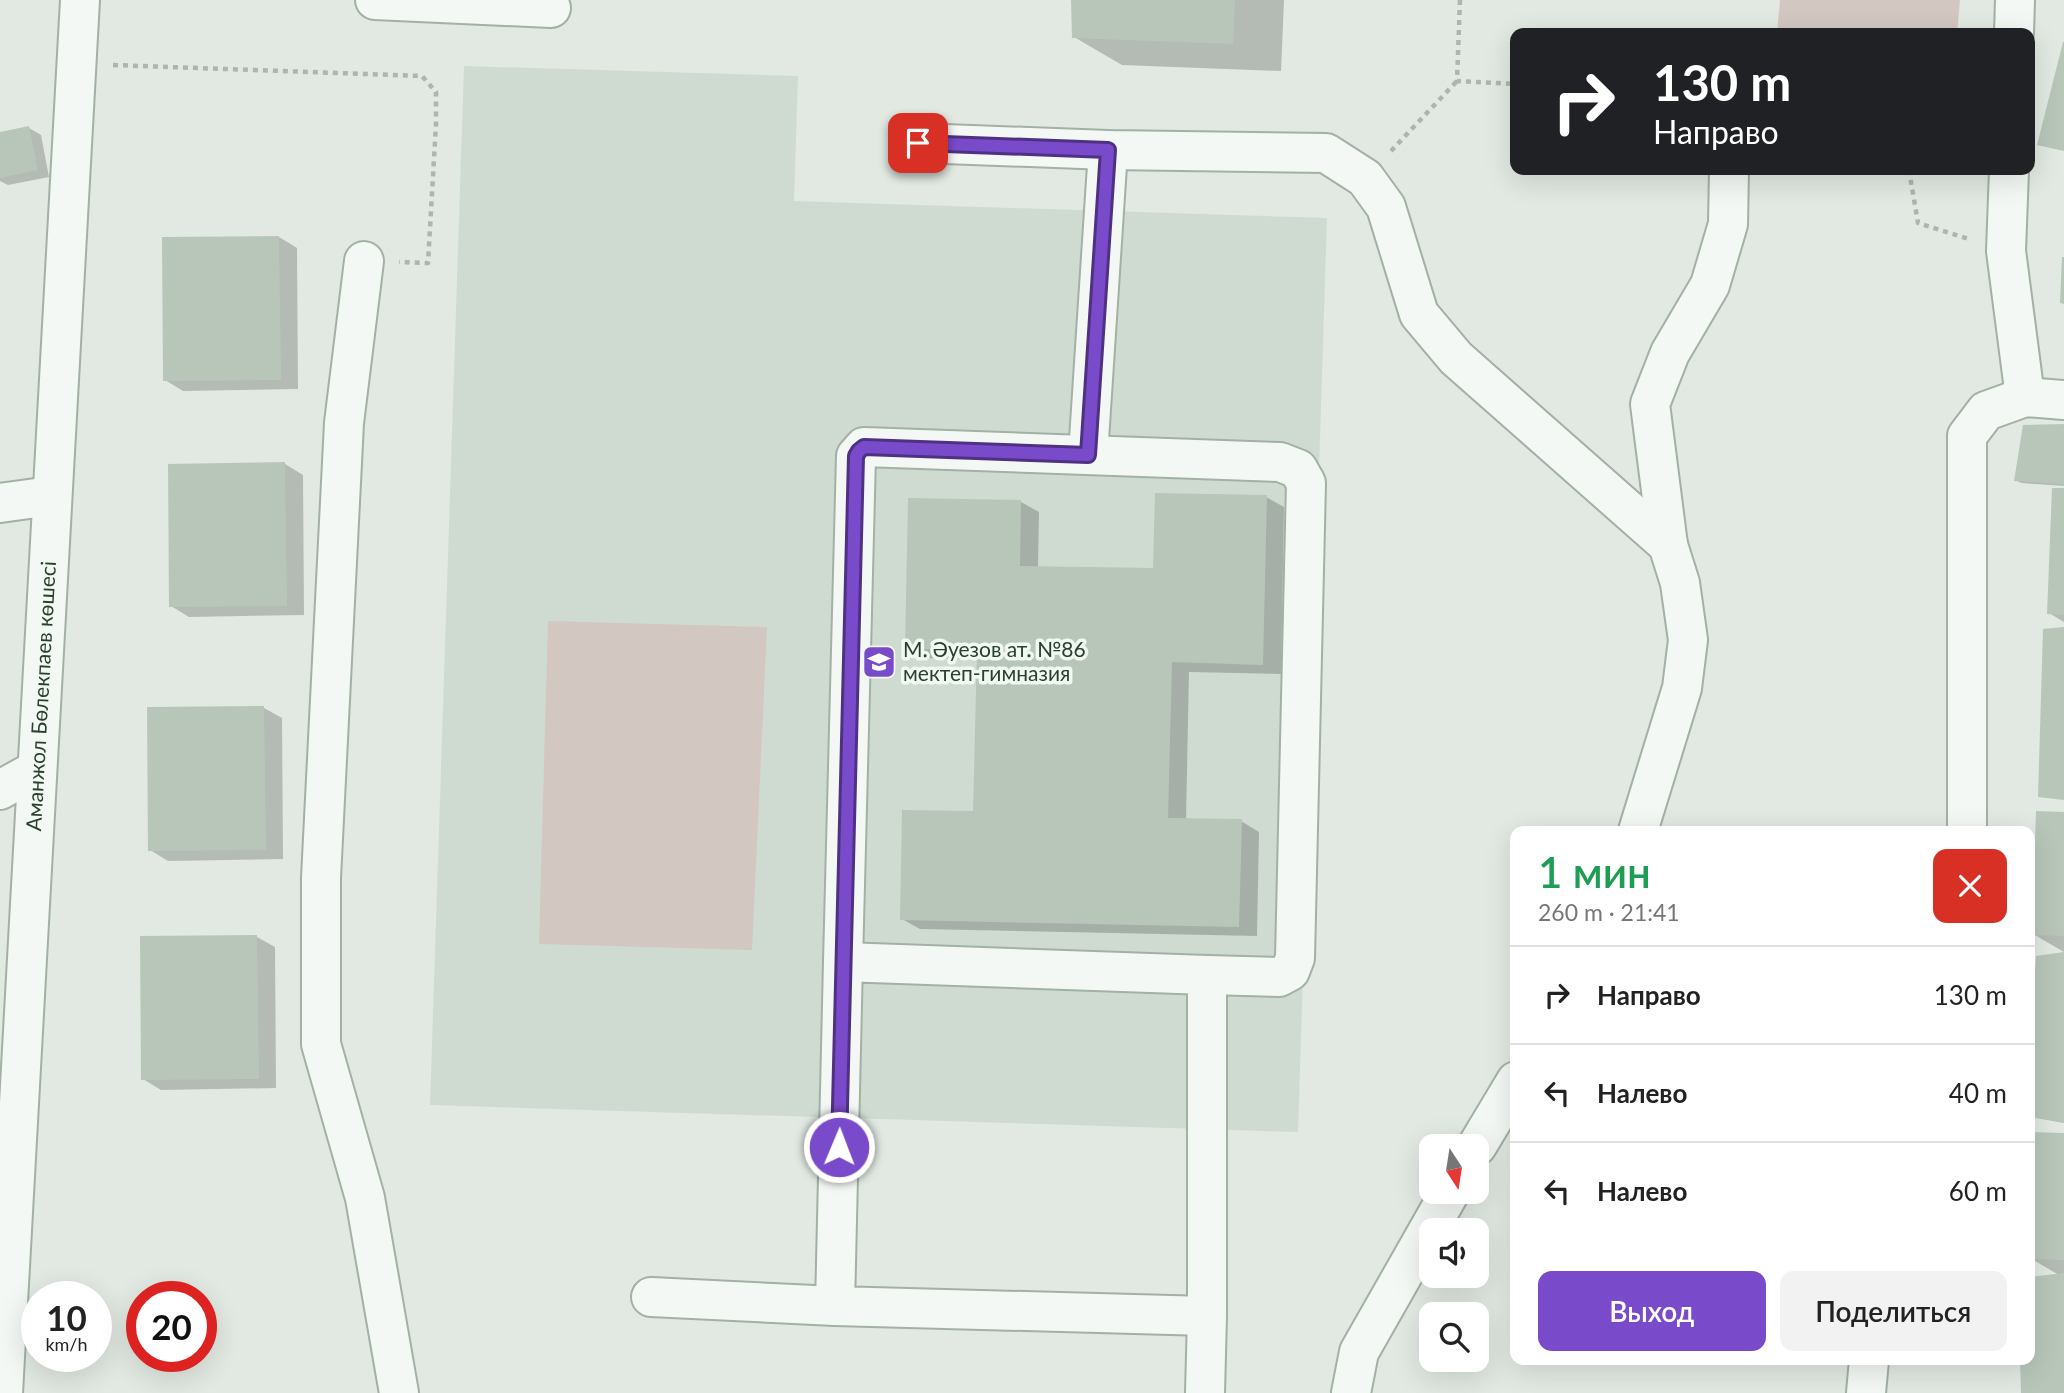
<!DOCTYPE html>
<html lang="ru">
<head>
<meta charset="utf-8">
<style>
	:root { --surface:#fff; --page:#f2f2f2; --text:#222; --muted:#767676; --line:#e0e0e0; --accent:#794bca }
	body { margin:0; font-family:Lato,sans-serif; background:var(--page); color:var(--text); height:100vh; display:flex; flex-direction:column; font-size:26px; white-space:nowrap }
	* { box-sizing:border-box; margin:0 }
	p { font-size:23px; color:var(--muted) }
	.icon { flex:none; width:38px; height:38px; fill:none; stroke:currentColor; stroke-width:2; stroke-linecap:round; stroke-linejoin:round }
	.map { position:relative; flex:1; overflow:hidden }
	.side { position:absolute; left:1510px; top:826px; width:525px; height:539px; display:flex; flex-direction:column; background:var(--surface); border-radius:14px; box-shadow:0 7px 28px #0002 }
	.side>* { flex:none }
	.hud { position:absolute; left:1510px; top:28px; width:525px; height:147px; border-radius:14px; box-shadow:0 7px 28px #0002; background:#202124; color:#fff; overflow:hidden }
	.needle { width:46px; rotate:168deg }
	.controls { position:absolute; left:1419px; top:1134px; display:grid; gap:14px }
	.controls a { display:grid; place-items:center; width:70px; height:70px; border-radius:14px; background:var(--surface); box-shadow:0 7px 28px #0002; font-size:35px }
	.speed { position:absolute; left:21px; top:1281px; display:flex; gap:14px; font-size:35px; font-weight:700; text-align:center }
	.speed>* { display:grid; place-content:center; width:91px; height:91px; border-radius:50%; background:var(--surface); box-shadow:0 7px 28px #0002; line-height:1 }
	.speed small { font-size:18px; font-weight:400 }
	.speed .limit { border:10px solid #d22; background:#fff; color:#111 }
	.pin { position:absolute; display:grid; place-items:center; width:60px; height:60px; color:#fff; margin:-30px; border-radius:14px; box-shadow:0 4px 10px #0006 }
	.me { position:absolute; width:77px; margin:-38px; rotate:1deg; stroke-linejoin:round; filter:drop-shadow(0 0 5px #0008) }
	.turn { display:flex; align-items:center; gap:24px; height:147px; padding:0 28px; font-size:32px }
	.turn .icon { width:91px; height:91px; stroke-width:2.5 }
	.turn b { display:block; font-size:49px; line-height:60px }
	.round { display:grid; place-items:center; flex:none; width:74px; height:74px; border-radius:14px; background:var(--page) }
	.headline { display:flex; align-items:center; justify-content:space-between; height:119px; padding:0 28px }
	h1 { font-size:42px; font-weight:600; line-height:52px; color:#1e9e55 }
	.action { display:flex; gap:14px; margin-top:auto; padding:14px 28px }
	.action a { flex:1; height:80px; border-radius:14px; background:var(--accent); color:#fff; font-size:28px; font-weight:600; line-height:80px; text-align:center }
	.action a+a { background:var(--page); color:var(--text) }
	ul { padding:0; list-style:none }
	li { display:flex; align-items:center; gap:21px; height:98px; padding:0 28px; border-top:2px solid var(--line) }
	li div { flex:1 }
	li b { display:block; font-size:26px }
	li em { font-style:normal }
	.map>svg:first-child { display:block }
	.built { fill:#cfdbd1 }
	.green { fill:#d3c7c2 }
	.shadow { fill:#0003 }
	.building { fill:#b8c6ba }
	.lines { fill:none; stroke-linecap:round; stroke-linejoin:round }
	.minor-casing { stroke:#a3b0a4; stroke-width:42 }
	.path { stroke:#abb6ac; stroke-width:4.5; stroke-dasharray:5 5; stroke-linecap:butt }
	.minor { stroke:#f4f8f4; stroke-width:38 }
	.route-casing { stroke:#4f3183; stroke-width:18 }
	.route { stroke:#794bca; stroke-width:12 }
	.labels { text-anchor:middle; stroke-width:7; stroke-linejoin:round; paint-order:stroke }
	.poi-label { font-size:21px; fill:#2a402d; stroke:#f1f7f1; text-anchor:start }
	.street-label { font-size:21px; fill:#2a402d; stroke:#f1f7f1 }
</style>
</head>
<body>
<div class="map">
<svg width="2064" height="1393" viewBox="0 0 2064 1393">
	<rect width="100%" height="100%" fill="#e1e9e2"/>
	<path class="built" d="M 464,66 L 798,76 L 794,201 L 1327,218 L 1298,1132 L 430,1105 Z"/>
	<path class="green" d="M 1780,0 L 1960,0 L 1957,33 L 1777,33 Z
		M 548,621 L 767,627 L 752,950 L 539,944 Z"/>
	<path class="shadow" d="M 1073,0 L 1284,0 L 1281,71 L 1122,65 L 1074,37 Z
		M 29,128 L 41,135 L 49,177 L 8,185 L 0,181 L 0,134 Z
		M 279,237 L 297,248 L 298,389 L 183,391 L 165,380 Z
		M 2064,426 L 2064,486 L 2021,483 L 2016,480 Z
		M 285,464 L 303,475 L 304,615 L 189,617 L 171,606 Z
		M 2064,490 L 2064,622 L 2049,613 Z
		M 1266,497 L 1284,507 L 1281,674 L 1189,672 L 1186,820 L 1241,821 L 1259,832 L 1257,936 L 920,929 L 902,919 L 975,813 L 978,659 L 925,658 L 907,648 L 1021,502 L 1039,512 L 1038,568 L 1155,570 Z
		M 264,708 L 282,718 L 283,859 L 168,861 L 150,850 Z
		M 2064,814 L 2064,952 L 2033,934 Z
		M 257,937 L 275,947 L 276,1088 L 161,1090 L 143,1079 Z
		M 2064,954 L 2064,1123 L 2030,1117 L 2030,1069 Z
		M 2033,1134 L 2064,1135 L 2064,1393 L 2022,1393 L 2022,1360 L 2030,1360 L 2030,1279 L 2059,1275 L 2030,1258 Z"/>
	<path class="building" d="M 1071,0 L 1235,0 L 1233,44 L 1072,38 Z
		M 2063,42 L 2064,42 L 2064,151 L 2037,145 Z
		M 29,126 L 38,170 L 0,178 L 0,132 Z
		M 279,236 L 281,380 L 163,381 L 162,237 Z
		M 2062,257 L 2064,257 L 2064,304 L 2060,303 Z
		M 2064,424 L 2064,484 L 2014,481 L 2023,425 Z
		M 285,462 L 287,606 L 169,607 L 168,464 Z
		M 2052,488 L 2064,488 L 2064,615 L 2047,614 Z
		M 1155,493 L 1267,495 L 1263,665 L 1172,662 L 1168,818 L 1242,819 L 1239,927 L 900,920 L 902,810 L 973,811 L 977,650 L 905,649 L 908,498 L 1021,500 L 1020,566 L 1153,568 Z
		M 2064,627 L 2064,800 L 2038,797 L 2043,629 Z
		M 264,706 L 266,850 L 148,851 L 147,707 Z
		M 2036,811 L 2064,812 L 2064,936 L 2032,935 Z
		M 257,935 L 259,1079 L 141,1080 L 140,936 Z
		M 2064,952 L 2064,1122 L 2030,1117 L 2030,1044 L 2036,956 Z
		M 2031,1132 L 2064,1133 L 2064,1260 L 2030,1259 Z
		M 2064,1273 L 2064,1393 L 2021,1393 L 2020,1360 L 2030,1360 L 2030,1277 Z"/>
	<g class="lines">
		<defs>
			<g id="minor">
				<path d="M 375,0 L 551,8"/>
				<path d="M 2014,33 L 2015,0"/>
				<path d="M 918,143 L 1108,150 L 1326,153 L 1365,178 L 1386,207 L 1419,314 L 1456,358 L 1668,545 L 1680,583 L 1688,640 L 1682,688 L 1638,831"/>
				<path d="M 2009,170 L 2006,251 L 2025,397"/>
				<path d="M 364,261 L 344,423 L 321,878 L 321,1044 L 365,1198 L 399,1393"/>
				<path d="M 1088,455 L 1108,150"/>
				<path d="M 0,503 L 51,496"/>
				<path d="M 1668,545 L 1650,404 L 1670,353 L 1710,285 L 1728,224 L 1729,170"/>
				<path d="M 0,790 L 36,770"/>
				<path d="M 1967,831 L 1967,436 L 1986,411 L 2025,397 L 2064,400"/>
				<path d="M 843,962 L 856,456 L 864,447 L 1280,462 L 1298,469 L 1306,483 L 1295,958 L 1290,971 L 1279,977 L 1207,975"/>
				<path d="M 1477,1146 L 1516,1081"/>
				<path d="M 651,1297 L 835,1306"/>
				<path id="s1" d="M 3,1393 L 80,0"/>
				<path d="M 1205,1393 L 1207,1316 L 1207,975 L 843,962 L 835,1306 L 1207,1316"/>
				<path d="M 1351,1393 L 1359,1352 L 1450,1192"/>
				<path d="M 1866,1393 L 1869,1360"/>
			</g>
		</defs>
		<use href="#minor" class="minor-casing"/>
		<path class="path" d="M 1460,0 L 1457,81 L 1516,84
			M 113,65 L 422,76 L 436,92 L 436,124 L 428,263 L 399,262
			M 1391,151 L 1457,81
			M 1909,170 L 1918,223 L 1969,239"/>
		<use href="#minor" class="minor"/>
	</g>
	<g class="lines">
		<defs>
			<path id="route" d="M 839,1147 L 856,456 L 859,451 L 864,447 L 1088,455 L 1108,150 L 918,143"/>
		</defs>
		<use href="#route" class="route-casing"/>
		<use href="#route" class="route"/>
	</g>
	<defs>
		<symbol id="school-square" viewBox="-11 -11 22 22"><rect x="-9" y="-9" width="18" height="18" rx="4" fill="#794bca" stroke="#f1f7f1"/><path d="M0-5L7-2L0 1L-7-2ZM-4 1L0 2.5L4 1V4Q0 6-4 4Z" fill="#fff"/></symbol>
	</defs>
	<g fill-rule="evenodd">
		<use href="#school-square" x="860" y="643" width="38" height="38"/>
	</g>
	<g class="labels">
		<g class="poi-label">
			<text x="903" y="657">М. Әуезов ат. №86<tspan x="903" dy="24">мектеп-гимназия</tspan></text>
		</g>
		<g class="street-label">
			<text dy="7" stroke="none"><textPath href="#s1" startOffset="698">Аманжол Бөлекпаев көшесі</textPath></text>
		</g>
	</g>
</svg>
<div class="controls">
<a><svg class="needle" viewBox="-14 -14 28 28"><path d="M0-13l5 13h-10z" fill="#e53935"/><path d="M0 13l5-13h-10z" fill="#767676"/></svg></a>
<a><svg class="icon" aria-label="sound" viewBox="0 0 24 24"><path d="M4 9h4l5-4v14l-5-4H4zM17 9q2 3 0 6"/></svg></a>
<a><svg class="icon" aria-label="search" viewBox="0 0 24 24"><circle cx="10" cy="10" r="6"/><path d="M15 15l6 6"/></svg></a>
</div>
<div class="speed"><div>10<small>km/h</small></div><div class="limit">20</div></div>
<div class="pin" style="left:918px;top:143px;background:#d93025"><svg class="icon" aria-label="arrive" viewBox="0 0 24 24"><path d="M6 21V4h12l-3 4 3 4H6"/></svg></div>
<svg class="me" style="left:839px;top:1147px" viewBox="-20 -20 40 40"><circle r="17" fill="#794bca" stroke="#fff" stroke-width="3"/><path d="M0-11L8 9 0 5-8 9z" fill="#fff"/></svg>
<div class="hud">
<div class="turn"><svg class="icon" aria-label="right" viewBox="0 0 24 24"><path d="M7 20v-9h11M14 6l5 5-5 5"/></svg><div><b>130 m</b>Направо</div></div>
</div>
<section class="side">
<div class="headline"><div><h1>1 мин</h1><p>260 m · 21:41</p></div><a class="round" style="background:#d93025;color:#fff"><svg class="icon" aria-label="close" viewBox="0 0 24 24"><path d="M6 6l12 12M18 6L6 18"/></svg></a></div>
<ul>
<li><svg class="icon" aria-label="right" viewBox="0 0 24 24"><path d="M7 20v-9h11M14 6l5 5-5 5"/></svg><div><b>Направо</b></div><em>130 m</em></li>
<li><svg class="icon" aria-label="left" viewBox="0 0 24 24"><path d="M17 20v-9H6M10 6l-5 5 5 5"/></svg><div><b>Налево</b></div><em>40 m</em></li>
<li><svg class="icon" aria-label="left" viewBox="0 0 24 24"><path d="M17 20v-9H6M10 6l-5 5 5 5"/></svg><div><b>Налево</b></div><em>60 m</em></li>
</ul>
<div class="action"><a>Выход</a><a>Поделиться</a></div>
</section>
</div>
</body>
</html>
